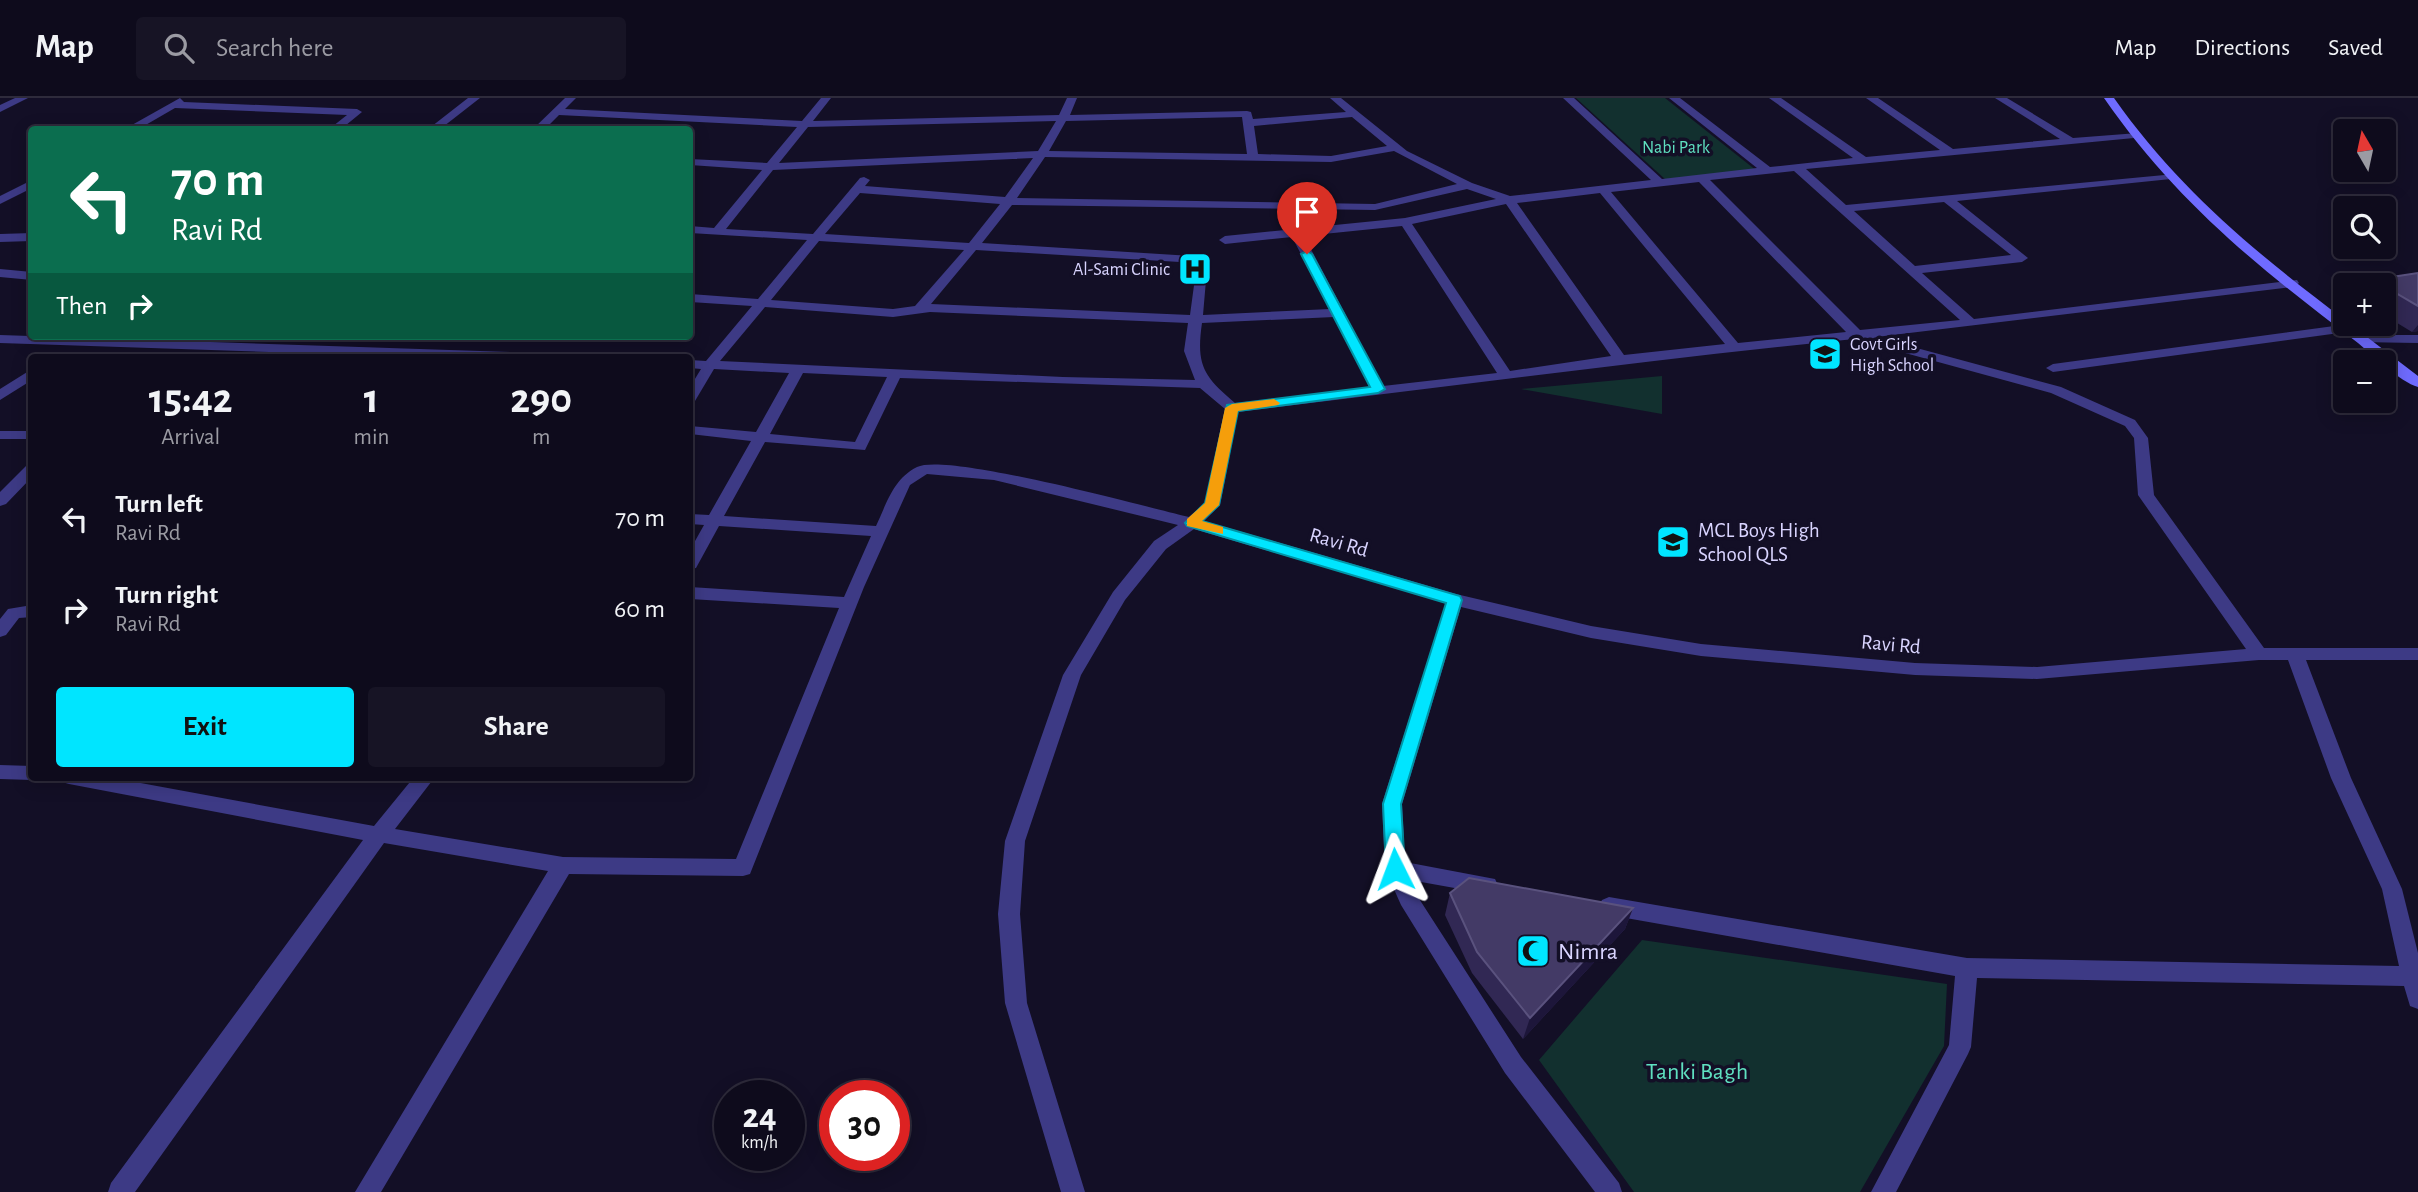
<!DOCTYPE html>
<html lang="en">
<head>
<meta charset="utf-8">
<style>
	:root { --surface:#0e0b1c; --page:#171425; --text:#f1f3f6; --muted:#9b9ba3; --line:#2e2b3b; --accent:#00e5ff }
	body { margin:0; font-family:"Alegreya Sans",sans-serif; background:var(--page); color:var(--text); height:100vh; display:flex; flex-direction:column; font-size:26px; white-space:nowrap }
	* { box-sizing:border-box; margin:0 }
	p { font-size:23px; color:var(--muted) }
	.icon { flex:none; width:38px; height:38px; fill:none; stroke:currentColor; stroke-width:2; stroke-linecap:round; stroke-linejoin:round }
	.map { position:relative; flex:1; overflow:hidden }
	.drawer { position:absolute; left:28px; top:256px; width:665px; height:427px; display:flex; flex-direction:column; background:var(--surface); border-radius:7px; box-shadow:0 4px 18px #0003,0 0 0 2px var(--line) }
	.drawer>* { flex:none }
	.top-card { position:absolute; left:28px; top:28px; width:665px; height:214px; border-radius:7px; box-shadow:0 4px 18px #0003,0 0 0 2px var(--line); background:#0b6e4f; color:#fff; overflow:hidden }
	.needle { width:46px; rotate:351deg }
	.controls { position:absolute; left:2333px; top:21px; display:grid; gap:14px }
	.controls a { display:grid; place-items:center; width:63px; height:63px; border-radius:7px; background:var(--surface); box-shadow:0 4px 18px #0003,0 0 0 2px var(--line); font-size:35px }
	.speed { position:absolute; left:714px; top:982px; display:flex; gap:14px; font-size:35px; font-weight:700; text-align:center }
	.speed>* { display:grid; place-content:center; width:91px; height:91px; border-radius:50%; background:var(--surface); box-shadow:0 4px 18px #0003,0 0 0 2px var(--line); line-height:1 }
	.speed small { font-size:18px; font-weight:400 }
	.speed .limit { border:10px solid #d22; background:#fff; color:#111 }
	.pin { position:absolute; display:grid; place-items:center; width:60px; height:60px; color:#fff; margin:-72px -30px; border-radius:50% 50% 50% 0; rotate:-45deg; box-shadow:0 0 7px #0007 }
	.pin .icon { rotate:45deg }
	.me { position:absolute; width:77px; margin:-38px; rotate:357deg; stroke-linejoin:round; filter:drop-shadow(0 0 5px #0008) }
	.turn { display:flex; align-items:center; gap:24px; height:147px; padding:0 28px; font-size:32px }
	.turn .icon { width:91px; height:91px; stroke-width:2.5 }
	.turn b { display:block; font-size:49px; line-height:60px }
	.then { display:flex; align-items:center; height:66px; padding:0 28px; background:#0003; gap:14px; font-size:26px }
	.eta { display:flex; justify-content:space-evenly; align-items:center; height:119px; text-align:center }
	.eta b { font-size:42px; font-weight:700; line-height:49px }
	.button { display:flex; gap:14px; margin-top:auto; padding:14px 28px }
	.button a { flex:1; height:80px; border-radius:7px; background:var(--accent); color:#111; font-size:28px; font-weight:700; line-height:80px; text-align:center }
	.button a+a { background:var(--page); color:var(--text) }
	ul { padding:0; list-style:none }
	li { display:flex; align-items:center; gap:21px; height:91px; padding:0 28px }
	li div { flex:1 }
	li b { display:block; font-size:26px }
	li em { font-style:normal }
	header { display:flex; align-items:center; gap:42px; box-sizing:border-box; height:98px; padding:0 35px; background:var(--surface); border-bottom:2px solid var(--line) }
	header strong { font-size:33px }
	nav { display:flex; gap:38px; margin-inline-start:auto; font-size:24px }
	.search { width:490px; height:63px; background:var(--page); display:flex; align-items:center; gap:18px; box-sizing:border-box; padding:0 24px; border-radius:7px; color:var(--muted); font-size:26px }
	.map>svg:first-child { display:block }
	.green { fill:#12302f }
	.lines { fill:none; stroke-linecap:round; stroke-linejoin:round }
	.street { fill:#3d3a85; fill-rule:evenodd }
	.secondary { fill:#6f6bff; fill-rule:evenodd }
	.wall { fill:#312854 }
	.shaded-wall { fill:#1d163a }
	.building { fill:#433a66; stroke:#5a527e; stroke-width:2 }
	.route { fill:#00e5ff; stroke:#0095a6; stroke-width:2 }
	.slow { fill:#f59e0b }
	.labels { text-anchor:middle; stroke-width:7; stroke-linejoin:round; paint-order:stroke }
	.far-park-label { font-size:18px; fill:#5fe0c0; stroke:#130f26 }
	.far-poi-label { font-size:18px; fill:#d9d4ff; stroke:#130f26; text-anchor:end }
	.poi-label { font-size:21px; fill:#d9d4ff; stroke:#130f26; text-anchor:start }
	.street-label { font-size:21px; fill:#d9d4ff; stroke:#130f26 }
	.near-poi-label { font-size:24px; fill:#d9d4ff; stroke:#130f26; text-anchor:start }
	.near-park-label { font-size:24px; fill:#5fe0c0; stroke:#130f26 }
</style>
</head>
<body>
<header>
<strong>Map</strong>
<div class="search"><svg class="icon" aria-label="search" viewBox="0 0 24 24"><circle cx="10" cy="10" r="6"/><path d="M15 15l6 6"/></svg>Search here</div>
<nav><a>Map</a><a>Directions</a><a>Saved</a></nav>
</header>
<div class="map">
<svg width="2418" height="1094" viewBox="0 0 2418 1094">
	<rect width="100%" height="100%" fill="#130f26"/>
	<path class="green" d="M 1576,0 L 1665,0 L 1757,73 L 1666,82 Z
		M 1662,278 L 1662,316 L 1521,291 Z
		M 1642,842 L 1947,886 L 1944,948 L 1860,1094 L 1634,1094 L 1539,962 Z"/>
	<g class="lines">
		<path class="street" d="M 15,0 L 28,0 L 0,14 L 0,7 Z
			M 180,0 L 184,4 L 357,11 L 362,14 L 340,32 L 328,32 L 347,17 L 175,10 L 137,32 L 123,32 Z
			M 468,0 L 480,0 L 439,32 L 427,32 Z
			M 565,0 L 576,0 L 565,11 L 802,23 L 821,0 L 831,0 L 813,23 L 1059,17 L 1067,0 L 1077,0 L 1070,17 L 1247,13 L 1251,14 L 1253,21 L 1346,14 L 1330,0 L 1341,0 L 1407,53 L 1472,85 L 1510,98 L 1651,82 L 1563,0 L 1574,0 L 1662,81 L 1757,70 L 1669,0 L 1680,0 L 1770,69 L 1853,60 L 1769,0 L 1781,0 L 1866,59 L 1940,52 L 1866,0 L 1878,0 L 1953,51 L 2060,41 L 1995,0 L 2007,0 L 2073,40 L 2138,35 L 2139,37 L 2134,40 L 1806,71 L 1846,107 L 2175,76 L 2177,78 L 2171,81 L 1957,103 L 2028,160 L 2022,164 L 1922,175 L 1974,221 L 2297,182 L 2299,185 L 2293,189 L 1876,239 L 2061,289 L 2135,322 L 2148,340 L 2154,397 L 2264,550 L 2418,550 L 2418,562 L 2306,562 L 2351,680 L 2402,791 L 2418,855 L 2418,911 L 2410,908 L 2404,888 L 1977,880 L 1971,949 L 1968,956 L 1896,1094 L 1871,1094 L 1949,947 L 1955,878 L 1609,817 L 1602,814 L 1599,808 L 1602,802 L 1609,799 L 1967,860 L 2399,868 L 2382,791 L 2331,680 L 2288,562 L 2259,562 L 2037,581 L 1915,577 L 1701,558 L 1591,540 L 1461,509 L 1402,706 L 1405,764 L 1495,781 L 1498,787 L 1495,793 L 1488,796 L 1410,782 L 1416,796 L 1521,959 L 1619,1085 L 1622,1094 L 1595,1094 L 1505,975 L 1401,807 L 1385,771 L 1382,706 L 1446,505 L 1194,431 L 1166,451 L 1125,502 L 1081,577 L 1025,743 L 1020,816 L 1027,905 L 1085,1094 L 1061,1094 L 1005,905 L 998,816 L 1005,743 L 1063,577 L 1113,494 L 1154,443 L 1178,427 L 994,382 L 927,376 L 910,387 L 864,489 L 750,776 L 743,778 L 569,776 L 381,1094 L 355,1094 L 548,773 L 384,745 L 135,1094 L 108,1094 L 111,1085 L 363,742 L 69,686 L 62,684 L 59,679 L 108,679 L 374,728 L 414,679 L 435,679 L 395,731 L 563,759 L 736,761 L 839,510 L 690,501 L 690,489 L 844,499 L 871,438 L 719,428 L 696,470 L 690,471 L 690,452 L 704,427 L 690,426 L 690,416 L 709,417 L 751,343 L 690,336 L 690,328 L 756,334 L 789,275 L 714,271 L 695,303 L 690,304 L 690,289 L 701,271 L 690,270 L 690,262 L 706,263 L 752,208 L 690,204 L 690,196 L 758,201 L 807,142 L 690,135 L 690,128 L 714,130 L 762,72 L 690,67 L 690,61 L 767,65 L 797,29 L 559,17 L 544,32 L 532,32 ZM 1242,19 L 1247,56 L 1049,53 L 1066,23 ZM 1352,19 L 1387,48 L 1331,58 L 1258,56 L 1254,28 ZM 1056,23 L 1038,53 L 779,65 L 808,29 ZM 1394,53 L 1457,86 L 1375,106 L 1017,100 L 1045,59 L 1331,64 ZM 1033,60 L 1005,99 L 865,88 L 870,82 L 864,79 L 860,80 L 813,136 L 726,131 L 773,72 ZM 1794,73 L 1960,222 L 1860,232 L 1710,82 ZM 1699,84 L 1846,234 L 1738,245 L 1611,94 ZM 1467,91 L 1496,101 L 1405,120 L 1225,138 L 1219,142 L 1225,146 L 1292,139 L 1330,211 L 1203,217 L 1208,159 L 982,145 L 1012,107 L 1375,112 ZM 860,95 L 1000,106 L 969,145 L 825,136 ZM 1600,95 L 1725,246 L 1624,257 L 1517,105 ZM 1944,104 L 2011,157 L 1915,168 L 1854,113 ZM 1506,106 L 1611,258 L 1510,273 L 1412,126 ZM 1402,128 L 1497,275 L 1383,288 L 1304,138 ZM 819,143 L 964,152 L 915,208 L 893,211 L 771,202 ZM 976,152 L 1197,165 L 1190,217 L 931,206 ZM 765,209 L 893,219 L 930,214 L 1188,225 L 1184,253 L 1195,282 L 1063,279 L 720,263 ZM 1334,219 L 1370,290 L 1235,305 C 1203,278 1196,267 1202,225 ZM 1854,241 L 2051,295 L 2125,328 L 2134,340 L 2138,397 L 2246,551 L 2037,569 L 1915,565 L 1701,546 L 1591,528 L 1456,496 L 1204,423 L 1220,407 L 1238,314 C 1444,289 1649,262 1854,241 ZM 803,275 L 887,279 L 855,344 L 770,336 ZM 900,280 L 1200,290 L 1225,311 L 1205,405 L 1189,419 C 1146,409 947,354 917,369 C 893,381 887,405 876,428 L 724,418 L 765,344 L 865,352 Z
			M 32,82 L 32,90 L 0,106 L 0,98 Z
			M 32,135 L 32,143 L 0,144 L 0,136 Z
			M 0,171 L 32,174 L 32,182 L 0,179 Z
			M 2349,226 L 2354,227 L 2354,233 L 2053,274 L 2046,270 L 2053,266 Z
			M 0,237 L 538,255 L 545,259 L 416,259 L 0,245 Z
			M 2362,237 L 2418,237 L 2418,245 L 2357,244 L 2357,238 Z
			M 32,271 L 32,282 L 0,302 L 0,291 Z
			M 0,333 L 32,333 L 32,341 L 0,341 Z
			M 32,365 L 32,379 L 6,406 L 0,408 L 0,394 L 27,367 Z
			M 32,507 L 32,519 L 19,520 L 6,537 L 0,539 L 0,521 L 8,511 Z
			M 0,667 L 32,668 L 32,679 L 39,679 L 32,682 L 0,681 Z"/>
		<path class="secondary" d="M 2104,0 L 2114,0 C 2178,91 2257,156 2345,222 L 2345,226 L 2350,226 L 2418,278 L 2418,289 C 2400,284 2373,257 2358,245 C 2258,169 2176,104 2104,0 Z"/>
	</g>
	<path class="wall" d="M 2418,175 L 2418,233 L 2412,234 L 2384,217 L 2384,187 L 2368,187 L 2372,182 Z
		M 1450,795 L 1633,810 L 1625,831 L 1523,941 L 1472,875 L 1445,817 Z"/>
	<path class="shaded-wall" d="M 2418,227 L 2418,233 L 2412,234 Z
		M 1633,810 L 1625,831 L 1523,941 L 1530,920 Z"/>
	<path class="building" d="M 2418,175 L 2418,208 L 2384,188 L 2384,187 L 2372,182 Z
		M 1469,780 L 1633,810 L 1530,920 L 1477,854 L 1450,795 Z"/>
	<path class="route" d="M 1307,153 L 1312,156 L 1385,291 L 1378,295 L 1238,313 L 1219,407 L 1202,423 L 1460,498 L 1462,502 L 1401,706 L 1405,771 L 1402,776 L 1389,776 L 1386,771 L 1383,706 L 1446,505 L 1187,428 L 1185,425 L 1205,405 L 1227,307 L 1370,289 L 1301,156 Z"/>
	<path class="slow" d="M 1274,301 L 1280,305 L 1278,307 L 1238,313 L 1219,407 L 1202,423 L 1223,429 L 1223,436 L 1187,428 L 1187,421 L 1205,405 L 1225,310 L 1232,306 Z"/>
	<defs>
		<symbol id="hospital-square" viewBox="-11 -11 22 22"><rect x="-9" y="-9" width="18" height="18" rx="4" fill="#00e5ff" stroke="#130f26"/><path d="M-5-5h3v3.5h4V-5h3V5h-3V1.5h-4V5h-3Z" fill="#111"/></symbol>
		<symbol id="school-square" viewBox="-11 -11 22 22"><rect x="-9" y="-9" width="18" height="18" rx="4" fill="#00e5ff" stroke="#130f26"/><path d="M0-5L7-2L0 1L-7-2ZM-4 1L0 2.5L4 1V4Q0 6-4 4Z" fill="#111"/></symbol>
		<symbol id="mosque-square" viewBox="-11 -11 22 22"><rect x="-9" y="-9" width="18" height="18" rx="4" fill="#00e5ff" stroke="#130f26"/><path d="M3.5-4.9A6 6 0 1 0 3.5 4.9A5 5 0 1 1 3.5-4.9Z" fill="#111"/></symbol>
	</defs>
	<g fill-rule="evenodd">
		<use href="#hospital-square" x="1176" y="152" width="38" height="38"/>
		<use href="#school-square" x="1806" y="237" width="38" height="38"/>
		<use href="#school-square" x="1654" y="425" width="38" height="38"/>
		<use href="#mosque-square" x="1514" y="834" width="38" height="38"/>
	</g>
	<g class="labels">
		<g class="far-park-label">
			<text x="1676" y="55">Nabi Park</text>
		</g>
		<g class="far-poi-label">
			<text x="1170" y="177">Al-Sami Clinic</text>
			<text x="1850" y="252" text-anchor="start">Govt Girls<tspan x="1850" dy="21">High School</tspan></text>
		</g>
		<g class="poi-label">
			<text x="1698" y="439">MCL Boys High<tspan x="1698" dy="24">School QLS</tspan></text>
		</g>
		<g class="street-label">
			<text transform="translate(1339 444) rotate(16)" y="7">Ravi Rd</text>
			<text transform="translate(1891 546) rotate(5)" y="7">Ravi Rd</text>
		</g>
		<g class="near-poi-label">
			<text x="1558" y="861">Nimra</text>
		</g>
		<g class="near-park-label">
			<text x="1697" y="981">Tanki Bagh</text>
		</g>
	</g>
</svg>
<div class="controls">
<a><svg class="needle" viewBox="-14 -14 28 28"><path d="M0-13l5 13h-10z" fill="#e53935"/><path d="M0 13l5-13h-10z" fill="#9b9ba3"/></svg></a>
<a><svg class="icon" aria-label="search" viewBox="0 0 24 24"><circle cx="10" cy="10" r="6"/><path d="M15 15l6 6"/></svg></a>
<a>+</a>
<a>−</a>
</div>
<div class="speed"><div>24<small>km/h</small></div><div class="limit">30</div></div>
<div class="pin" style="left:1307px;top:156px;background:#d93025"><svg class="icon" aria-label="arrive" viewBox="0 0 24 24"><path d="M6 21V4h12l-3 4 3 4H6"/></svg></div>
<svg class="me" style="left:1395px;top:771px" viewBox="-20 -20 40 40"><path d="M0-17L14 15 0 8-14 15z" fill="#00e5ff" stroke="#fff" stroke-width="4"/></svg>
<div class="top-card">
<div class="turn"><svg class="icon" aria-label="left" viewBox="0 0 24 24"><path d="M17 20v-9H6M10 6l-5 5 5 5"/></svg><div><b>70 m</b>Ravi Rd</div></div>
<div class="then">Then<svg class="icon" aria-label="right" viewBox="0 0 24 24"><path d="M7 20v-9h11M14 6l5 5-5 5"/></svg></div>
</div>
<section class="drawer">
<div class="eta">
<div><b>15:42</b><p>Arrival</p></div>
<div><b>1</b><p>min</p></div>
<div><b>290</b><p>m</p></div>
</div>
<ul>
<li><svg class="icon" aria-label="left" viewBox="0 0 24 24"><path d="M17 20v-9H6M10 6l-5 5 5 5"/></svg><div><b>Turn left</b><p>Ravi Rd</p></div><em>70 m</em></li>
<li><svg class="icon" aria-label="right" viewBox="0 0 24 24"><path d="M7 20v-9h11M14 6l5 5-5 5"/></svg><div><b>Turn right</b><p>Ravi Rd</p></div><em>60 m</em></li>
</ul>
<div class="button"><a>Exit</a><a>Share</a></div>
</section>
</div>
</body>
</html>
